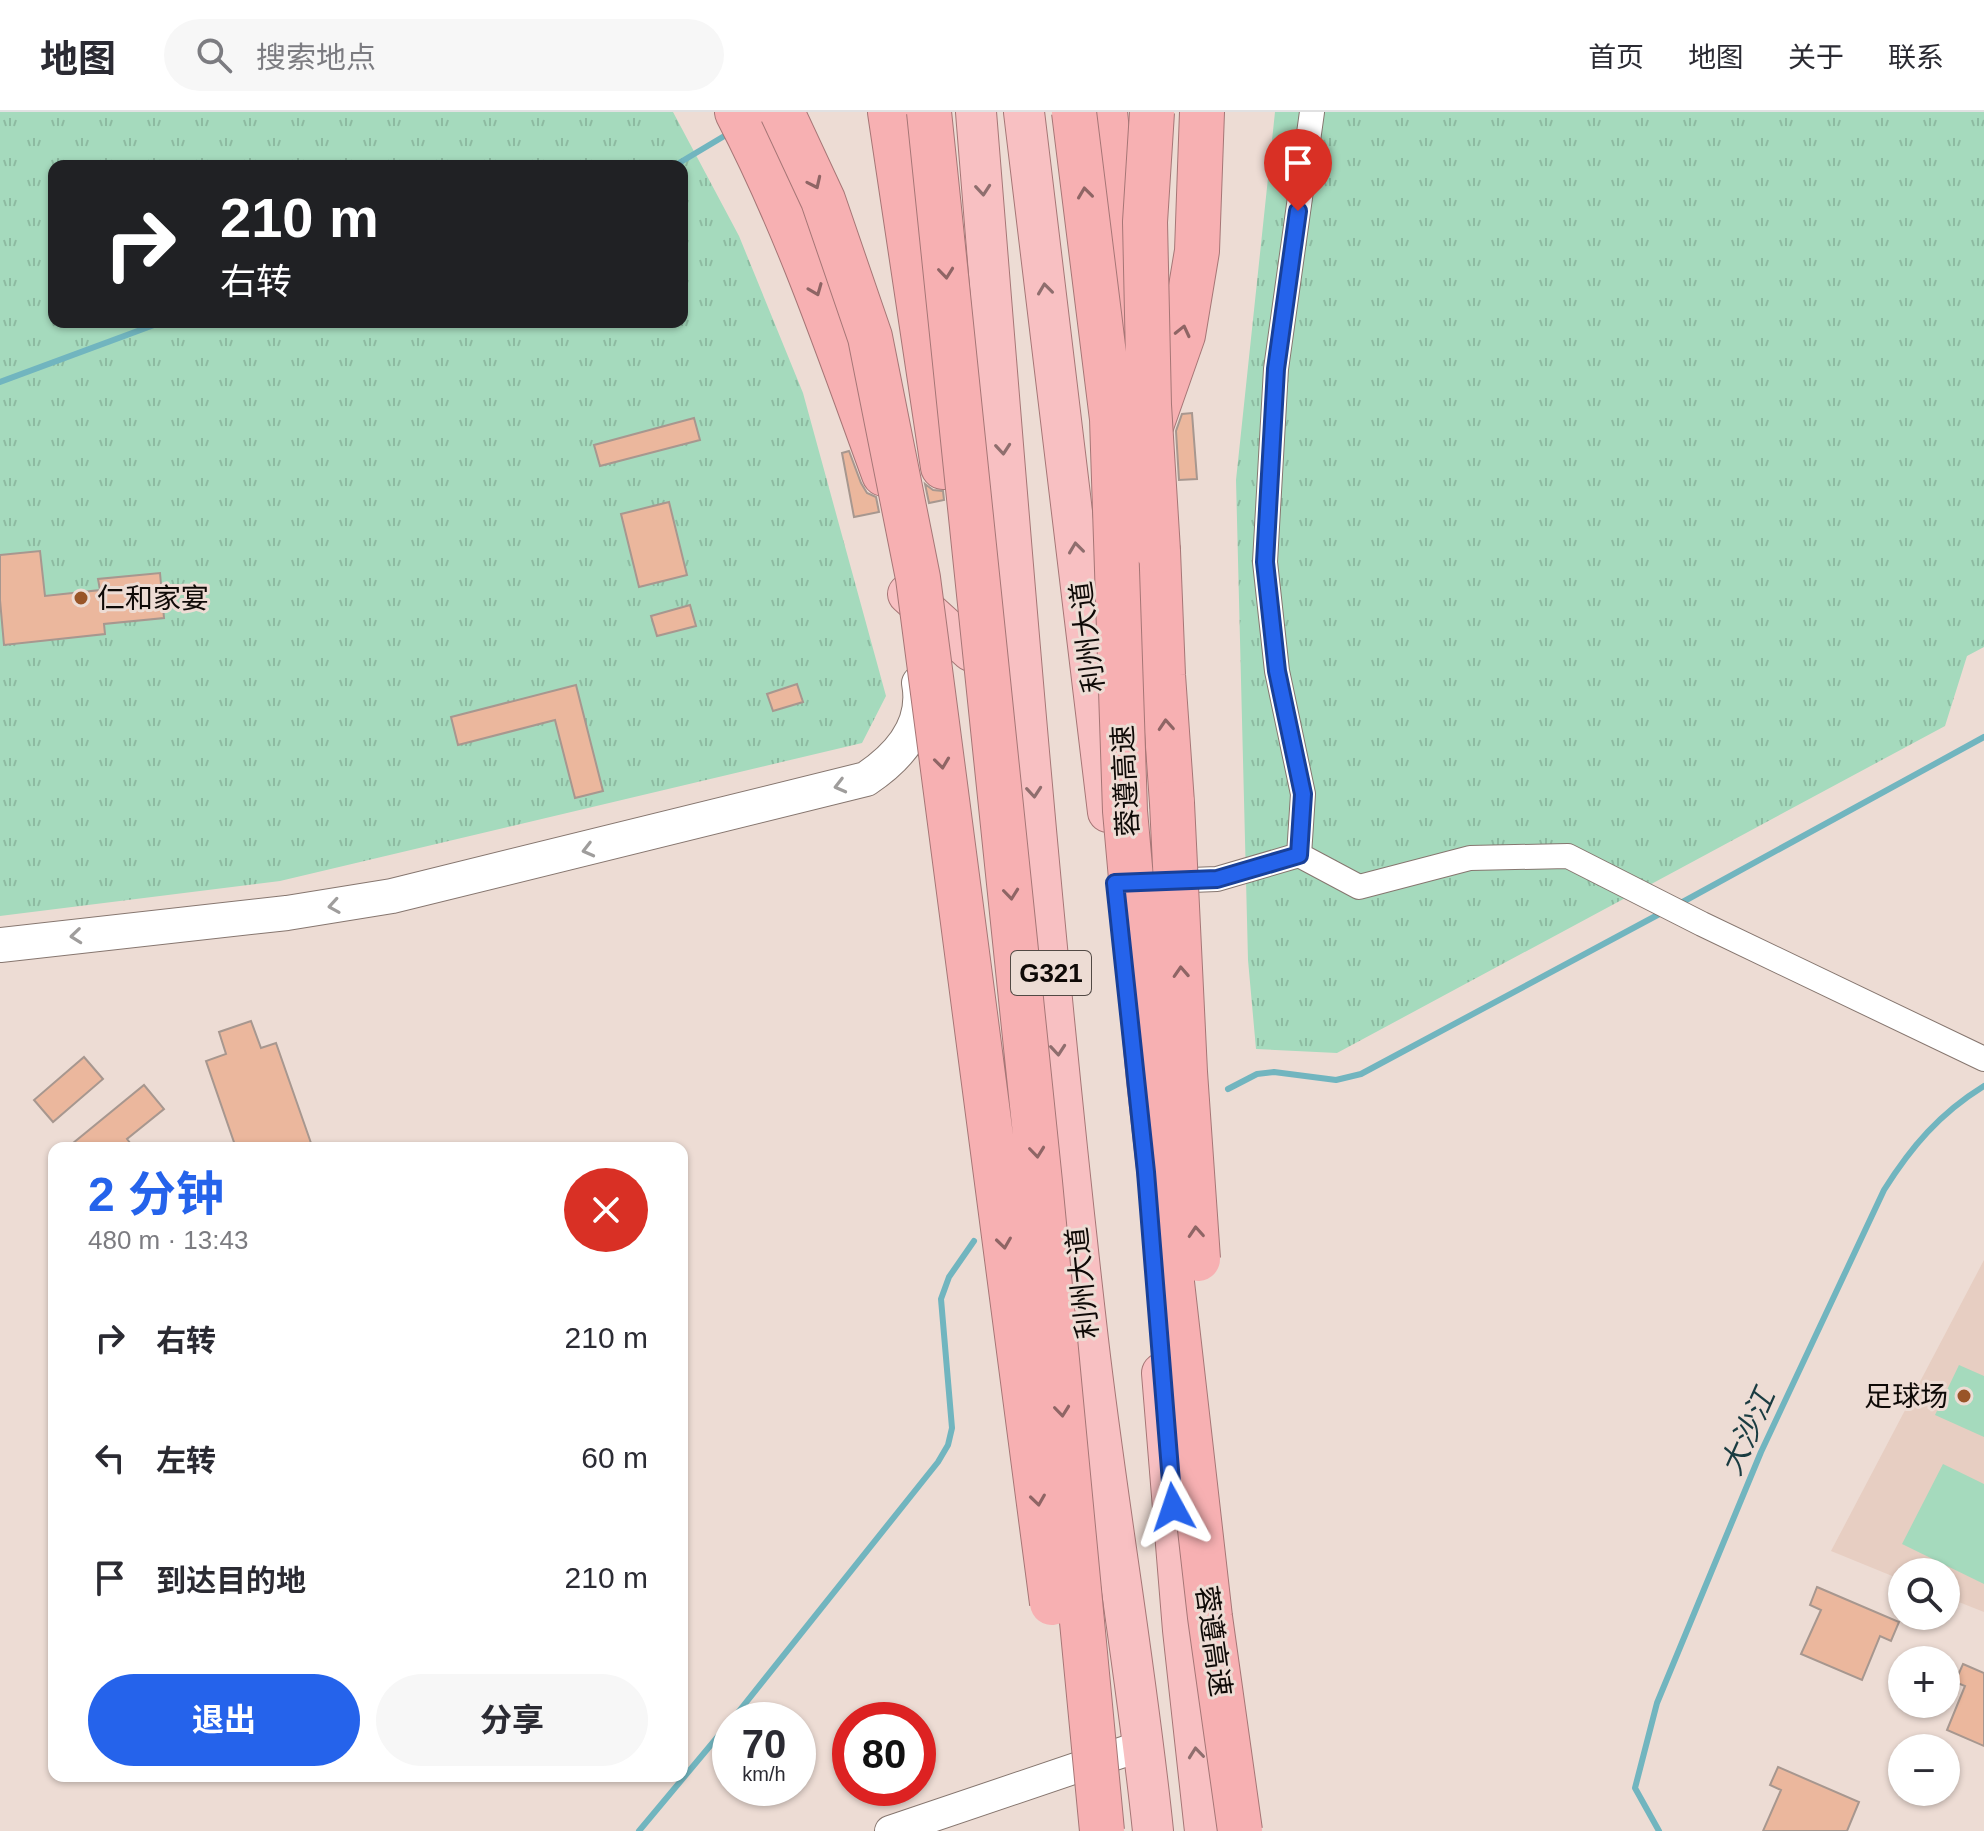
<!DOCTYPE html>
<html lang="zh">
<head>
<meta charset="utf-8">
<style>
	:root { --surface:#fff; --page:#f7f7f7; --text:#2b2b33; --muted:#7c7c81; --line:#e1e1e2; --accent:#2563eb }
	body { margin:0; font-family:Arial,"Noto Sans SC",sans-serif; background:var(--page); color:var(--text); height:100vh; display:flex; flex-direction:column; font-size:30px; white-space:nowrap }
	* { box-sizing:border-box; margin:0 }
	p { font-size:26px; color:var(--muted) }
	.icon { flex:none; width:44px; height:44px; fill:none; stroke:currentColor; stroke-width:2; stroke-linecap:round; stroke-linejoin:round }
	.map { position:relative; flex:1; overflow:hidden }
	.panel { position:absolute; left:48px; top:1030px; width:640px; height:640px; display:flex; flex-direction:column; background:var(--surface); border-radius:16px; box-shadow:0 2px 6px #0004 }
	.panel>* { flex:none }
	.banner { position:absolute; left:48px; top:48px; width:640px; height:168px; border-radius:16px; box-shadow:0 2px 6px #0004; background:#202124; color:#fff; overflow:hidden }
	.buttons { position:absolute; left:1888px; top:1446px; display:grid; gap:16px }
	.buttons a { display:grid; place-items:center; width:72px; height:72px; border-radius:50%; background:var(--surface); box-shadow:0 2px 6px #0004; font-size:40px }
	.speed { position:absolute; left:712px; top:1590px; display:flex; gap:16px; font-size:40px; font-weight:700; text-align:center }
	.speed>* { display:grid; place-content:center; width:104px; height:104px; border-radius:50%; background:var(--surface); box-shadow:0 2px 6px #0004; line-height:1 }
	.speed small { font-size:20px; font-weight:400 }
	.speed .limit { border:12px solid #d22; background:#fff; color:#111 }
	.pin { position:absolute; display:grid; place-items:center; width:68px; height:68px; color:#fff; margin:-82px -34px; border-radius:50% 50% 50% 0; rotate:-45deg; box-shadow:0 0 8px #0007 }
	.pin .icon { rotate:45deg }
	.me { position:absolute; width:88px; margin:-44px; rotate:355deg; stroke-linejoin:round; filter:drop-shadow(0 0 6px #0008) }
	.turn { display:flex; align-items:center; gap:28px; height:168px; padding:0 40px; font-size:36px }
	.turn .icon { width:104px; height:104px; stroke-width:2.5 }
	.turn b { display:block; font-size:56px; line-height:68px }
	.round { display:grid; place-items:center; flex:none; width:84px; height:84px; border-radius:42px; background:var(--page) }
	.summary { display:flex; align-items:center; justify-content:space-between; height:136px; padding:0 40px }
	h1 { font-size:48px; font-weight:700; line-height:60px; color:var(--accent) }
	.primary-button { display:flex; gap:16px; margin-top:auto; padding:16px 40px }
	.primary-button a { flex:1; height:92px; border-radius:48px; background:var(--accent); color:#fff; font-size:32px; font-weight:700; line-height:92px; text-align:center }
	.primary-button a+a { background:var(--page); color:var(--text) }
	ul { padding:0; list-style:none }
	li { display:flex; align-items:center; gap:24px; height:120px; padding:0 40px }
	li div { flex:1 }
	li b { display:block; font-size:30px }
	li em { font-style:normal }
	header { display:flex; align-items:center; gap:48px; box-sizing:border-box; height:112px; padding:0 40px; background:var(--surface); border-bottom:2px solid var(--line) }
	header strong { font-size:38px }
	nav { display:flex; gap:44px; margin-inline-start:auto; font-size:28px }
	.search { width:560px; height:72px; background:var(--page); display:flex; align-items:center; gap:20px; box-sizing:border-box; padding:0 28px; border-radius:44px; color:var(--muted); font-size:30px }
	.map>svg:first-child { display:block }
	.built { fill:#e7cec2 }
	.park { fill:url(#park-tufts); fill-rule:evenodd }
	.pitch { fill:#a5dabd }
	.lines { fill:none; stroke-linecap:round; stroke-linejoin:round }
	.stream { stroke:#71b5bf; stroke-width:6 }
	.building { fill:#ebb79d; stroke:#a7978f; stroke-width:2 }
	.minor-casing { stroke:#86766f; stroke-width:26 }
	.tertiary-casing { stroke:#86766f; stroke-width:32 }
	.secondary-casing { stroke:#86766f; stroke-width:36 }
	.trunk-casing { stroke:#a67676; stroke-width:42 }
	.motorway-casing { stroke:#a67676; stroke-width:46 }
	.minor { stroke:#fff; stroke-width:24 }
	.tertiary { stroke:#fff; stroke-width:30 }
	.secondary { stroke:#fff; stroke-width:34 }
	.trunk { stroke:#f8c0c2; stroke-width:40 }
	.motorway { stroke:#f7b0b2; stroke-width:44 }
	.motorway-bridge-casing { stroke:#a67676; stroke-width:46; stroke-linecap:butt }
	.motorway-bridge { stroke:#f7b0b2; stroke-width:44 }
	.oneway { stroke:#8f6565 }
	.oneway2 { stroke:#8f6e6e }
	.oneway3 { stroke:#9f9d9c }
	.route-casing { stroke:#184099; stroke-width:20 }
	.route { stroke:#2563eb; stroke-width:14 }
	.poi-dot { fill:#995528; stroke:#eddcd4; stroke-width:3 }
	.labels { text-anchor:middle; stroke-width:6; stroke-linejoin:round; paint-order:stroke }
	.shield { fill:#eddcd4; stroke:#524944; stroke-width:2 }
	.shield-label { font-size:26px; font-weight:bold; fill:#0f0a07 }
	.poi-label { font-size:28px; fill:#0f0a07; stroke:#eddcd4; text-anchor:start }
	.street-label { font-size:28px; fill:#0f0a07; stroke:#eddcd4 }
	.water-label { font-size:30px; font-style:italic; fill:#1a3c41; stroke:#eddcd4 }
</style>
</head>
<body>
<header>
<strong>地图</strong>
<div class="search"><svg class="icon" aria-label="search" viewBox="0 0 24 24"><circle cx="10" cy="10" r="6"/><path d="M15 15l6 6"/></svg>搜索地点</div>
<nav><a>首页</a><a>地图</a><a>关于</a><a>联系</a></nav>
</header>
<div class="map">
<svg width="1984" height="1719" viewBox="0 0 1984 1719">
	<defs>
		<pattern id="park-tufts" width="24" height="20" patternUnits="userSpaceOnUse" patternTransform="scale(2)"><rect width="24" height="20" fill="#a5dabd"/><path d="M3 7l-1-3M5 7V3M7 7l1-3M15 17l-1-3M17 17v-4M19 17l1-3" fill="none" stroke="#8dbaa1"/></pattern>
	</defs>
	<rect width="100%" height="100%" fill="#eddcd4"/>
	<path class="built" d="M 1984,1148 L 1984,1500 L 1946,1485 L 1946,1460 L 1902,1460 L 1902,1468 L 1831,1439 Z"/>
	<path class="park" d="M 0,0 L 673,0 L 739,124 L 803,281 L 886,584 L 862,631 L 280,769 L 0,804 ZM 54,54 L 682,54 L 682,210 L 54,210 Z
		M 1275,0 L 1984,0 L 1984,535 L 1967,544 L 1945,614 L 1337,941 L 1256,937 L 1248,848 L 1236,368 Z"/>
	<path class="pitch" d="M 1959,1253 L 1984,1264 L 1984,1325 L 1935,1303 Z
		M 1943,1352 L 1984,1372 L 1984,1472 L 1902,1432 Z"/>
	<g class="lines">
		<path class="stream" d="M 674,54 L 731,20
			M 0,270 L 162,210
			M 1679,792 L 1984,625
			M 1228,977 L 1257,962 L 1274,960 L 1336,968 L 1361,962 L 1665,799
			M 732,1608 L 938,1350 L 948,1333 L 952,1316 L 941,1187 L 949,1165 L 974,1129
			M 639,1719 L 730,1610
			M 1659,1719 L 1635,1676 L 1657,1591 L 1761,1340 L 1884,1078 C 1911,1035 1940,1001 1984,974"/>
	</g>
	<path class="building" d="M 1192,301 L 1197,367 L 1179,368 L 1176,319 L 1182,302 Z
		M 694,306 L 700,328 L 600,354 L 594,333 Z
		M 849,339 L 861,371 L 867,381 L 876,385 L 879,400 L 854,405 L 842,341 Z
		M 925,372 L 933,378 L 943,379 L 944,388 L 929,391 Z
		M 669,390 L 687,463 L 639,475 L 621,402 Z
		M 40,439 L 45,484 L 100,478 L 98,467 L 160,461 L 164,506 L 104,512 L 105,522 L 4,533 L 0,488 L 0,443 Z
		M 690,493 L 696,514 L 657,524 L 651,504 Z
		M 797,572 L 803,590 L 773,599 L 767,582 Z
		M 576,573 L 603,679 L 575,686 L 555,608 L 458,633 L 451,605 Z
		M 251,909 L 261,936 L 276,931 L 311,1031 L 296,1036 L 236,1036 L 206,949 L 226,942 L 219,920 Z
		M 84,945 L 103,967 L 53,1010 L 34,988 Z
		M 144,973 L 164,997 L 127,1027 L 134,1036 L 67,1036 Z
		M 1817,1475 L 1899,1510 L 1891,1529 L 1880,1524 L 1862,1568 L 1801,1542 L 1821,1498 L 1810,1493 Z
		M 1963,1552 L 1984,1561 L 1984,1634 L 1947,1618 L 1965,1574 L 1955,1570 Z
		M 1778,1655 L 1859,1690 L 1847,1719 L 1763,1719 L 1781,1678 L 1770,1673 Z"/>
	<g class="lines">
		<defs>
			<path id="minor" d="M 1299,743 L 1303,682 L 1277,559 L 1265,450 L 1276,257 L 1312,0
				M 1165,769 L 1217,767 L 1299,743 L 1359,775 L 1470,746 L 1568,744 L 1702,812 L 1984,947"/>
			<path id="tertiary" d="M 890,1719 L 1144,1633"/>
			<path id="secondary" d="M 0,833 L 287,801 L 392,784 L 866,667 C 899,645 927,613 919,571"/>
			<path id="trunk" d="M 976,0 C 1009,410 1041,820 1088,1228 C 1107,1392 1136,1555 1153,1719
				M 1024,0 L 1108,700
				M 908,482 L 971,539
				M 1162,1261 L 1183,1518 L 1205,1719"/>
			<path id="motorway" d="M 737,0 C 797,115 839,239 884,362
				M 890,0 L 943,355
				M 1105,0 L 1131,251
				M 1150,317 L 1183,223 L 1197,139 L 1202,0
				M 1158,439 L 1163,563 L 1172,691"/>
		</defs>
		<use href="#minor" class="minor-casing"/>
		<use href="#tertiary" class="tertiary-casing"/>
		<use href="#secondary" class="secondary-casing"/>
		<use href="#trunk" class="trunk-casing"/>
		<use href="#motorway" class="motorway-casing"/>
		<use href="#minor" class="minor"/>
		<use href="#tertiary" class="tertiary"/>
		<use href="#secondary" class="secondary"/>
		<use href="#trunk" class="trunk"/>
		<use href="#motorway" class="motorway"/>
		<defs>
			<path id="motorway-bridge" d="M 782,0 L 823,88 L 870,225 L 918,466 L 1052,1491
				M 929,0 L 1040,1070 L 1102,1719
				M 1074,0 L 1112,307 L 1125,699 L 1149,968 L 1210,1505 L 1240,1719
				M 1152,0 L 1145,110 L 1149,293 L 1158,439
				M 1172,691 L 1185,960 L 1198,1147"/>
		</defs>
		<use href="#motorway-bridge" class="motorway-bridge-casing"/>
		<use href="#motorway-bridge" class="motorway-bridge"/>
	</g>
	<defs><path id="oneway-chevron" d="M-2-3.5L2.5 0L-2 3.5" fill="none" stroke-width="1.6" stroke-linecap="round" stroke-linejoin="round" transform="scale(2)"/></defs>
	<g class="oneway">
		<use href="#oneway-chevron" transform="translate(815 71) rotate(65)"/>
		<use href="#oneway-chevron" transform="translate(1085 81) rotate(-97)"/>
		<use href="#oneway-chevron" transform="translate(946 161) rotate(84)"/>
		<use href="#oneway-chevron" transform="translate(816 178) rotate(68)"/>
		<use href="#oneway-chevron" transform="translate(1183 219) rotate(-77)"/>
		<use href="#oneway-chevron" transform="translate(1166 613) rotate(-94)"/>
		<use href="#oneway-chevron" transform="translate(942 651) rotate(83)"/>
		<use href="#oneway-chevron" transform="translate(1011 782) rotate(84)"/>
		<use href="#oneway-chevron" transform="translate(1181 860) rotate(-93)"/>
		<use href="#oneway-chevron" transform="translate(1037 1040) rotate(84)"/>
		<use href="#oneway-chevron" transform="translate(1196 1120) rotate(-94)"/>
		<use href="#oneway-chevron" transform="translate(1004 1131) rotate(82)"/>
		<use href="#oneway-chevron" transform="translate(1062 1299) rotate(84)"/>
		<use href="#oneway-chevron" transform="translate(1038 1388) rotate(82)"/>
	</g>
	<g class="oneway2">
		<use href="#oneway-chevron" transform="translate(983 78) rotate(85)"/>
		<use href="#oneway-chevron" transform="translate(1045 177) rotate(-97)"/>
		<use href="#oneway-chevron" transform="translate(1003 337) rotate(85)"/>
		<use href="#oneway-chevron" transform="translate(1076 436) rotate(-97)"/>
		<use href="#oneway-chevron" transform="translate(1034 680) rotate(85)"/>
		<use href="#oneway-chevron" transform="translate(1058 938) rotate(85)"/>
		<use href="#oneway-chevron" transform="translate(1196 1641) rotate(-96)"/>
	</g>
	<g class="oneway3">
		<use href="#oneway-chevron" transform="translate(840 674) rotate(166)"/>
		<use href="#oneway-chevron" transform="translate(588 738) rotate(166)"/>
		<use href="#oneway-chevron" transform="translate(334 794) rotate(171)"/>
		<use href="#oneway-chevron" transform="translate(76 824) rotate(174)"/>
	</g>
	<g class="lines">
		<defs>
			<path id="route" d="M 1173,1395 L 1146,1060 L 1115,771 L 1217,767 L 1299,743 L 1303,682 L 1277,559 L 1265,450 L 1276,257 L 1298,99"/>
		</defs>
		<use href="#route" class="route-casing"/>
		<use href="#route" class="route"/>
	</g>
	<g class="poi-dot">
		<circle cx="81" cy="486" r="8"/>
		<circle cx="1964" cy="1284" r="8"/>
	</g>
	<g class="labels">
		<rect class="shield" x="1011" y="839" width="80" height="44" rx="6"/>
		<g class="shield-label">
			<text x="1051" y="870">G321</text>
		</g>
		<g class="poi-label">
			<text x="97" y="496">仁和家宴</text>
			<text x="1948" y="1294" text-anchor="end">足球场</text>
		</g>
		<g class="street-label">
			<text transform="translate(1087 525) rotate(-97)" y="10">利州大道</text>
			<text transform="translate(1125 669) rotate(-93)" y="10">蓉遵高速</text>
			<text transform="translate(1082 1171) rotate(-96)" y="10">利州大道</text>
			<text transform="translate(1214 1529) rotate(82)" y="10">蓉遵高速</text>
		</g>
		<g class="water-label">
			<text transform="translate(1748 1320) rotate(-66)" y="10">大沙江</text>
		</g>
	</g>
</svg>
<div class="buttons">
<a><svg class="icon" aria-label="search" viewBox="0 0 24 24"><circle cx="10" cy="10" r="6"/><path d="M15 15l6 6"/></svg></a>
<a>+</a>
<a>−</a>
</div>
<div class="speed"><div>70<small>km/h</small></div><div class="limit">80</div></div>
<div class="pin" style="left:1298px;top:99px;background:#d93025"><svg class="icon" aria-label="arrive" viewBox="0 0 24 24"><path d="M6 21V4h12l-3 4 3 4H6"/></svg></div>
<svg class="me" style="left:1173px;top:1395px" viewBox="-20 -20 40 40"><path d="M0-17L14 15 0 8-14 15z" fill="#2563eb" stroke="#fff" stroke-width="4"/></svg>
<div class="banner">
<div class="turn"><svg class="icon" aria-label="right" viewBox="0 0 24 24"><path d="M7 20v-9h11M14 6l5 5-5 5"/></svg><div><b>210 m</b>右转</div></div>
</div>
<section class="panel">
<div class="summary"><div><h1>2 分钟</h1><p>480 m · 13:43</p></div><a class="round" style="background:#d93025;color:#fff"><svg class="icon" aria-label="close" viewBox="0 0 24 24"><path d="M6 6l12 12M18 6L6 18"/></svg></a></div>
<ul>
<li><svg class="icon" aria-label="right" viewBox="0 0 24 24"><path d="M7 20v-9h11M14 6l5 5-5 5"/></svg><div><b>右转</b></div><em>210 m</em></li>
<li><svg class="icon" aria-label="left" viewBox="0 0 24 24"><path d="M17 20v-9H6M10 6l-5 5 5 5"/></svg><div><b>左转</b></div><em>60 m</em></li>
<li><svg class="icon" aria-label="arrive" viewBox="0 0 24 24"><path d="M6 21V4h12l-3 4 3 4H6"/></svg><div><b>到达目的地</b></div><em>210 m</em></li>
</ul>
<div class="primary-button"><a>退出</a><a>分享</a></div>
</section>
</div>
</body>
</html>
